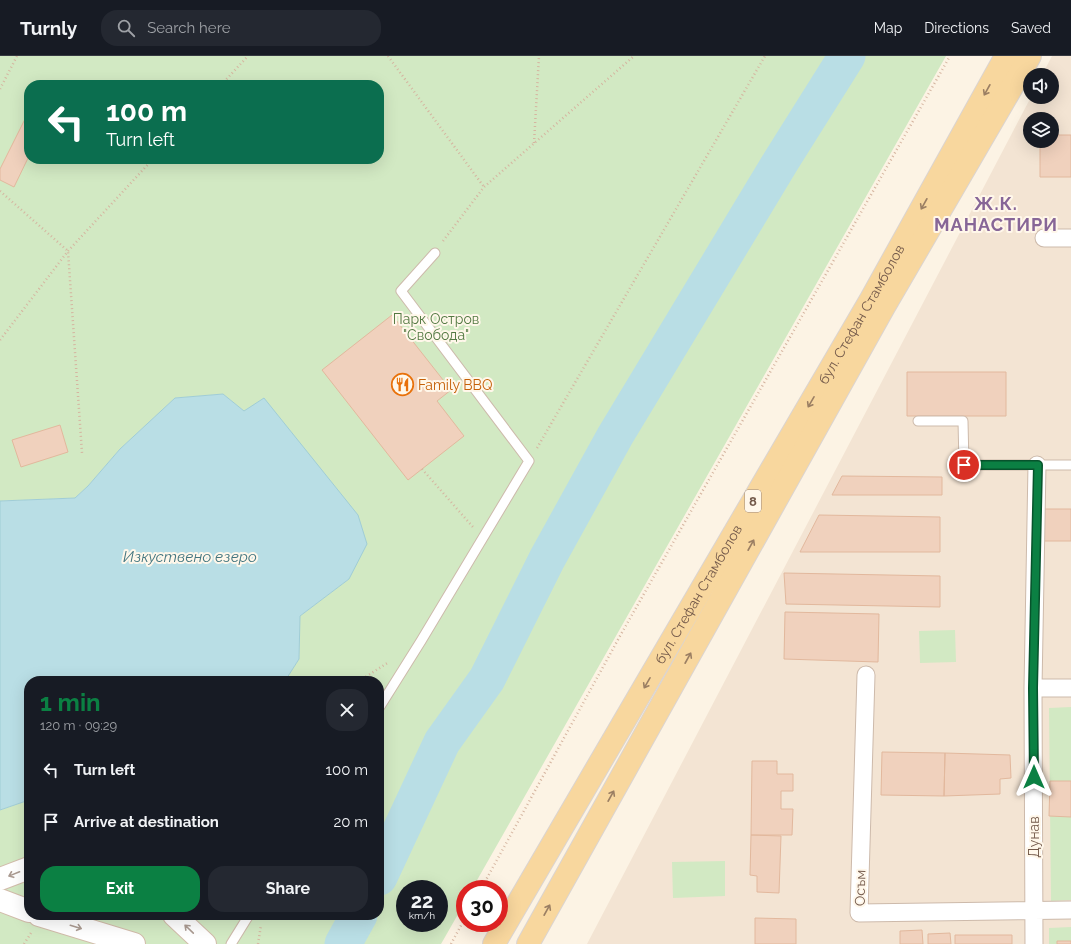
<!DOCTYPE html>
<html lang="en">
<head>
<meta charset="utf-8">
<style>
	:root { --surface:#171b24; --page:#242831; --text:#f1f3f6; --muted:#9ea1a6; --line:#363941; --accent:#0b8043 }
	body { margin:0; font-family:Raleway,sans-serif; background:var(--page); color:var(--text); height:100vh; display:flex; flex-direction:column; font-size:15px; white-space:nowrap }
	* { box-sizing:border-box; margin:0 }
	p { font-size:13px; color:var(--muted) }
	.icon { flex:none; width:22px; height:22px; fill:none; stroke:currentColor; stroke-width:2; stroke-linecap:round; stroke-linejoin:round }
	.map { position:relative; flex:1; overflow:hidden }
	.panel { position:absolute; left:24px; top:620px; width:360px; height:244px; display:flex; flex-direction:column; background:var(--surface); border-radius:16px; box-shadow:0 4px 16px #0002 }
	.panel>* { flex:none }
	.guide { position:absolute; left:24px; top:24px; width:360px; height:84px; border-radius:16px; box-shadow:0 4px 16px #0002; background:#0b6e4f; color:#fff; overflow:hidden }
	.controls { position:absolute; left:1023px; top:12px; display:grid; gap:8px }
	.controls a { display:grid; place-items:center; width:36px; height:36px; border-radius:50%; background:var(--surface); box-shadow:0 4px 16px #0002; font-size:20px }
	.speed { position:absolute; left:396px; top:824px; display:flex; gap:8px; font-size:20px; font-weight:700; text-align:center }
	.speed>* { display:grid; place-content:center; width:52px; height:52px; border-radius:50%; background:var(--surface); box-shadow:0 4px 16px #0002; line-height:1 }
	.speed small { font-size:10px; font-weight:400 }
	.speed .limit { border:6px solid #d22; background:#fff; color:#111 }
	.pin { position:absolute; display:grid; place-items:center; width:34px; height:34px; color:#fff; margin:-17px; border:2px solid #fff; border-radius:50%; box-shadow:0 1px 4px #0007 }
	.me { position:absolute; width:44px; margin:-22px; rotate:0deg; stroke-linejoin:round; filter:drop-shadow(0 0 3px #0008) }
	.turn { display:flex; align-items:center; gap:14px; height:84px; padding:0 16px; font-size:18px }
	.turn .icon { width:52px; height:52px; stroke-width:2.5 }
	.turn b { display:block; font-size:28px; line-height:34px }
	.round { display:grid; place-items:center; flex:none; width:42px; height:42px; border-radius:16px; background:var(--page) }
	.head { display:flex; align-items:center; justify-content:space-between; height:68px; padding:0 16px }
	h1 { font-size:24px; font-weight:700; line-height:30px; color:var(--accent) }
	.button { display:flex; gap:8px; margin-top:auto; padding:8px 16px }
	.button a { flex:1; height:46px; border-radius:16px; background:var(--accent); color:#fff; font-size:16px; font-weight:700; line-height:46px; text-align:center }
	.button a+a { background:var(--page); color:var(--text) }
	ul { padding:0; list-style:none }
	li { display:flex; align-items:center; gap:12px; height:52px; padding:0 16px }
	li div { flex:1 }
	li b { display:block; font-size:15px }
	li em { font-style:normal }
	header { display:flex; align-items:center; gap:24px; box-sizing:border-box; height:56px; padding:0 20px; background:var(--surface); border-bottom:1px solid var(--line) }
	header strong { font-size:19px }
	nav { display:flex; gap:22px; margin-inline-start:auto; font-size:14px }
	.search { width:280px; height:36px; background:var(--page); display:flex; align-items:center; gap:10px; box-sizing:border-box; padding:0 14px; border-radius:16px; color:var(--muted); font-size:15px }
	.map>svg:first-child { display:block }
	.residential { fill:#f3e4d3; fill-rule:evenodd }
	.green { fill:#d2e9c3; fill-rule:evenodd }
	.water { fill:#b9dee5; stroke:#a0cdd6 }
	.lines { fill:none; stroke-linecap:round; stroke-linejoin:round }
	.river { stroke:#b9dee5; stroke-width:37 }
	.building { fill:#f0d1bd; stroke:#e2b89d }
	.lane-casing { stroke:#cdbaab; stroke-width:11 }
	.street-casing { stroke:#cdbaab; stroke-width:19 }
	.secondary-casing { stroke:#d2bcab; stroke-width:24 }
	.primary-casing { stroke:#dbd4d0; stroke-width:24 }
	.path { stroke:#d5b5a0; stroke-width:2.5; stroke-dasharray:1 3; stroke-linecap:butt }
	.lane { stroke:#fff; stroke-width:9 }
	.street { stroke:#fff; stroke-width:17 }
	.secondary { stroke:#fff; stroke-width:22 }
	.primary { stroke:#f8d79e; stroke-width:22 }
	.oneway { stroke:#9b7f63 }
	.oneway2 { stroke:#ab9b92 }
	.route-casing { stroke:#07532c; stroke-width:10 }
	.route { stroke:#0b8043; stroke-width:7 }
	.labels { text-anchor:middle; stroke-width:4; stroke-linejoin:round; paint-order:stroke }
	.shield { fill:#fff7ea; stroke:#9d887a; stroke-width:1 }
	.shield-label { font-size:13px; font-weight:bold; fill:#73594a }
	.street-label { font-size:14px; fill:#73594a; stroke:#fff7ea }
	.park-label { font-size:14px; fill:#537942; stroke:#fff7ea }
	.food-label { font-size:14px; fill:#c56008; stroke:#fff7ea; text-anchor:start }
	.water-label { font-size:15px; font-style:italic; fill:#42757f; stroke:#fff7ea }
	.district-label { font-size:18px; font-weight:bold; letter-spacing:1px; fill:#876697; stroke:#fff7ea }
</style>
</head>
<body>
<header>
<strong>Turnly</strong>
<div class="search"><svg class="icon" aria-label="search" viewBox="0 0 24 24"><circle cx="10" cy="10" r="6"/><path d="M15 15l6 6"/></svg>Search here</div>
<nav><a>Map</a><a>Directions</a><a>Saved</a></nav>
</header>
<div class="map">
<svg width="1071" height="888" viewBox="0 0 1071 888">
	<rect width="100%" height="100%" fill="#fcf3e4"/>
	<path class="residential" d="M 1052,0 L 1071,0 L 1071,888 L 587,888 L 1031,41 L 1052,41 L 1052,19 L 1042,19 ZM 1030,63 L 1052,63 L 1052,85 L 1030,85 Z"/>
	<path class="green" d="M 0,0 L 946,0 L 472,833 L 465,833 L 465,846 L 441,888 L 0,888 L 0,754 L 29,744 L 29,859 L 379,859 L 379,625 L 285,625 L 299,603 L 300,560 L 349,523 L 244,355 L 223,338 L 175,342 L 120,393 L 88,430 L 75,442 L 0,445 ZM 29,29 L 379,29 L 379,103 L 29,103 ZM 405,833 L 439,833 L 439,867 L 405,867 Z
		M 955,574 L 956,606 L 920,607 L 919,575 Z
		M 1071,651 L 1071,844 L 1051,845 L 1049,652 Z
		M 725,805 L 725,840 L 673,842 L 672,806 Z
		M 1071,871 L 1071,888 L 1049,888 L 1049,872 Z"/>
	<path class="water" d="M 223,338 L 244,355 L 264,342 L 358,459 L 367,488 L 349,523 L 300,560 L 299,603 L 285,625 L 29,625 L 29,744 L 0,754 L 0,445 L 75,442 L 88,430 L 120,393 L 175,342 Z"/>
	<g class="lines">
		<path class="river" d="M 379,821 L 442,686 L 487,623 L 547,503 L 615,380 L 781,105 L 847,0
			M 343,888 L 359,859"/>
	</g>
	<path class="building" d="M 29,55 L 29,100 L 14,131 L 0,124 L 0,113 Z
		M 1052,79 L 1071,79 L 1071,121 L 1040,121 L 1040,85 L 1052,85 Z
		M 392,259 L 451,334 L 437,345 L 464,380 L 408,424 L 322,314 Z
		M 907,316 L 1006,316 L 1006,360 L 907,360 Z
		M 60,369 L 68,396 L 21,411 L 12,384 Z
		M 842,420 L 942,421 L 942,439 L 832,439 Z
		M 1044,453 L 1071,453 L 1071,485 L 1044,485 Z
		M 819,459 L 940,461 L 940,496 L 800,496 Z
		M 784,517 L 940,520 L 940,551 L 786,548 Z
		M 785,556 L 879,558 L 878,606 L 784,603 Z
		M 882,696 L 945,697 L 944,740 L 881,739 Z
		M 945,697 L 1010,699 L 1011,722 L 1000,723 L 1000,738 L 944,740 Z
		M 752,705 L 777,705 L 777,718 L 793,718 L 793,735 L 781,735 L 781,753 L 793,753 L 792,779 L 751,779 Z
		M 1050,725 L 1071,725 L 1071,761 L 1049,760 Z
		M 751,779 L 781,780 L 779,837 L 757,836 L 757,820 L 750,819 Z
		M 755,862 L 796,863 L 796,888 L 755,888 Z
		M 922,874 L 923,888 L 900,888 L 900,875 Z
		M 950,877 L 951,888 L 928,888 L 928,878 Z
		M 955,879 L 1012,879 L 1012,888 L 955,888 Z
		M 1057,885 L 1071,885 L 1071,888 L 1057,888 Z"/>
	<g class="lines">
		<defs>
			<path id="lane" d="M 918,365 L 963,365 L 964,409 L 1071,409
				M 379,652 L 421,585 L 529,405 L 401,235 L 435,197
				M 231,888 L 249,859"/>
			<path id="street" d="M 1044,182 L 1071,182
				M 866,619 L 859,857 L 1071,854
				M 1033,632 L 1071,632
				M 1034,888 L 1033,632 L 1037,409"/>
			<path id="secondary" d="M 0,823 L 29,812
				M 0,844 L 29,855
				M 39,859 L 134,888
				M 174,859 L 205,888"/>
			<g id="primary">
				<path id="s1" d="M 494,888 L 871,243 L 1006,0"/>
				<path d="M 528,888 L 884,251 L 1030,0"/>
			</g>
		</defs>
		<use href="#lane" class="lane-casing"/>
		<use href="#street" class="street-casing"/>
		<use href="#secondary" class="secondary-casing"/>
		<use href="#primary" class="primary-casing"/>
		<path class="path" d="M 388,0 L 484,131
			M 221,29 L 248,0
			M 0,33 L 17,0
			M 534,87 L 539,0
			M 0,135 L 68,195 L 82,397
			M 443,185 L 484,131 L 634,0
			M 0,284 L 68,195 L 153,103
			M 537,392 L 765,0
			M 422,413 L 473,471
			M 359,625 L 389,606
			M 481,833 L 620,580 L 950,0
			M 24,888 L 31,877
			M 258,888 L 261,869
			M 451,888 L 465,862"/>
		<use href="#lane" class="lane"/>
		<use href="#street" class="street"/>
		<use href="#secondary" class="secondary"/>
		<use href="#primary" class="primary"/>
	</g>
	<defs><path id="oneway-shaft" d="M-6 0H5M1.5-3L5.5 0L1.5 3" fill="none" stroke-width="1.6" stroke-linecap="round" stroke-linejoin="round"/></defs>
	<g class="oneway">
		<use href="#oneway-shaft" transform="translate(987 34) rotate(119)"/>
		<use href="#oneway-shaft" transform="translate(924 148) rotate(119)"/>
		<use href="#oneway-shaft" transform="translate(811 346) rotate(120)"/>
		<use href="#oneway-shaft" transform="translate(751 489) rotate(-61)"/>
		<use href="#oneway-shaft" transform="translate(688 602) rotate(-61)"/>
		<use href="#oneway-shaft" transform="translate(647 627) rotate(120)"/>
		<use href="#oneway-shaft" transform="translate(611 740) rotate(-61)"/>
		<use href="#oneway-shaft" transform="translate(547 854) rotate(-61)"/>
	</g>
	<g class="oneway2">
		<use href="#oneway-shaft" transform="translate(14 818) rotate(158)"/>
		<use href="#oneway-shaft" transform="translate(76 871) rotate(17)"/>
		<use href="#oneway-shaft" transform="translate(189 873) rotate(-136)"/>
	</g>
	<g class="lines">
		<defs>
			<path id="route" d="M 964,409 L 1038,409 L 1033,632 L 1034,721"/>
		</defs>
		<use href="#route" class="route-casing"/>
		<use href="#route" class="route"/>
	</g>
	<defs>
		<symbol id="restaurant-ring" viewBox="-11 -11 22 22"><circle r="9.5" fill="#fff7ea" stroke="#e8710a" stroke-width="1.5"/><path d="M-5-6h1v4h1v-4h1v4h1v-4h1v5L-1.5 .5V6h-2V.5L-5-1ZM5-6V6H3V1.5H1.5Q1.5-4 5-6Z" fill="#e8710a"/></symbol>
	</defs>
	<g fill-rule="evenodd">
		<use href="#restaurant-ring" x="390" y="316" width="25" height="25"/>
	</g>
	<g class="labels">
		<rect class="shield" x="745" y="434" width="16" height="22" rx="3"/>
		<g class="shield-label">
			<text x="753" y="450">8</text>
		</g>
		<g class="street-label">
			<text dy="5" stroke="none"><textPath href="#s1" startOffset="729">бул. Стефан Стамболов</textPath></text>
			<text dy="5" stroke="none"><textPath href="#s1" startOffset="405">бул. Стефан Стамболов</textPath></text>
			<text transform="translate(1034 781) rotate(-90)" y="5">Дунав</text>
			<text transform="translate(860 832) rotate(-89)" y="5">Осъм</text>
		</g>
		<g class="park-label">
			<text x="436" y="268">Парк Остров<tspan x="436" dy="16">"Свобода"</tspan></text>
		</g>
		<g class="food-label">
			<text x="418" y="334">Family BBQ</text>
		</g>
		<g class="water-label">
			<text x="190" y="506">Изкуствено езеро</text>
		</g>
		<g class="district-label">
			<text x="996" y="154">Ж.К.<tspan x="996" dy="21">МАНАСТИРИ</tspan></text>
		</g>
	</g>
</svg>
<div class="controls">
<a><svg class="icon" aria-label="sound" viewBox="0 0 24 24"><path d="M4 9h4l5-4v14l-5-4H4zM17 9q2 3 0 6"/></svg></a>
<a><svg class="icon" aria-label="layers" viewBox="0 0 24 24"><path d="M12 4l9 5-9 5-9-5zM3 14l9 5 9-5"/></svg></a>
</div>
<div class="speed"><div>22<small>km/h</small></div><div class="limit">30</div></div>
<div class="pin" style="left:964px;top:409px;background:#d93025"><svg class="icon" aria-label="arrive" viewBox="0 0 24 24"><path d="M6 21V4h12l-3 4 3 4H6"/></svg></div>
<svg class="me" style="left:1034px;top:721px" viewBox="-20 -20 40 40"><path d="M0-17L14 15 0 8-14 15z" fill="#0b8043" stroke="#fff" stroke-width="4"/></svg>
<div class="guide">
<div class="turn"><svg class="icon" aria-label="left" viewBox="0 0 24 24"><path d="M17 20v-9H6M10 6l-5 5 5 5"/></svg><div><b>100 m</b>Turn left</div></div>
</div>
<section class="panel">
<div class="head"><div><h1>1 min</h1><p>120 m · 09:29</p></div><a class="round"><svg class="icon" aria-label="close" viewBox="0 0 24 24"><path d="M6 6l12 12M18 6L6 18"/></svg></a></div>
<ul>
<li><svg class="icon" aria-label="left" viewBox="0 0 24 24"><path d="M17 20v-9H6M10 6l-5 5 5 5"/></svg><div><b>Turn left</b></div><em>100 m</em></li>
<li><svg class="icon" aria-label="arrive" viewBox="0 0 24 24"><path d="M6 21V4h12l-3 4 3 4H6"/></svg><div><b>Arrive at destination</b></div><em>20 m</em></li>
</ul>
<div class="button"><a>Exit</a><a>Share</a></div>
</section>
</div>
</body>
</html>
